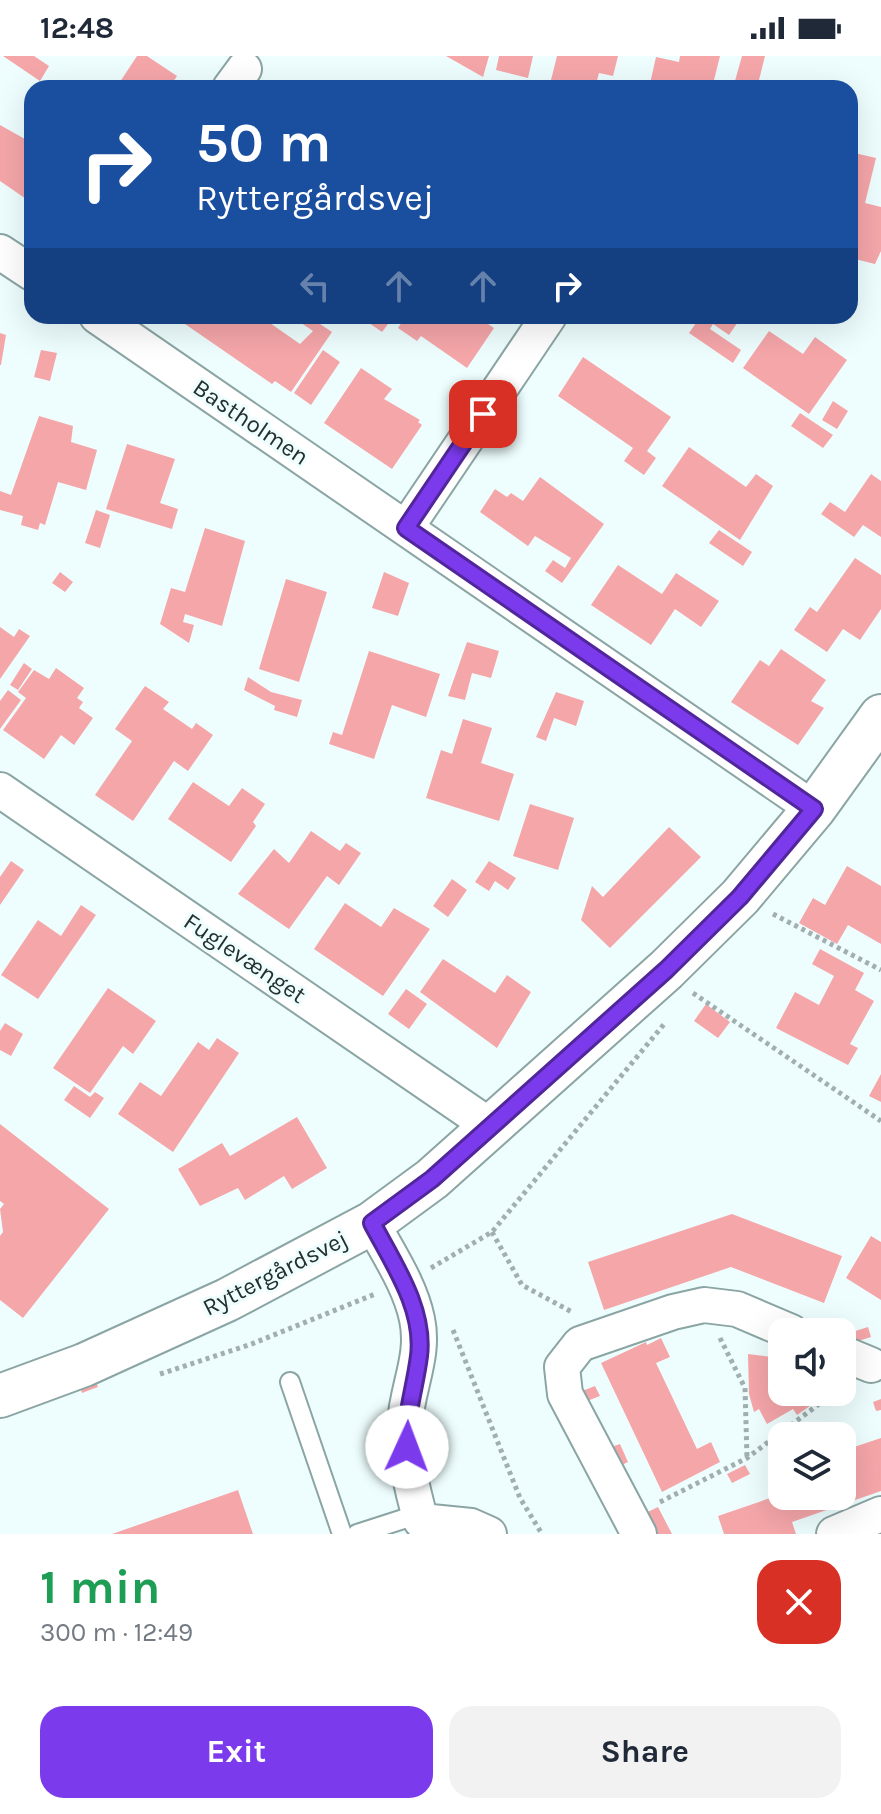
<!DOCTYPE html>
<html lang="en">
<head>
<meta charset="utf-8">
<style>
	:root { --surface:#fff; --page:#f2f2f3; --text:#1f2937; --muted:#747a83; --accent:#7c3aed }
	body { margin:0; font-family:Karla,sans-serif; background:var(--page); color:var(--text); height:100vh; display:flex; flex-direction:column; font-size:30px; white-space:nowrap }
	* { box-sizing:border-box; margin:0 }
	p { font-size:26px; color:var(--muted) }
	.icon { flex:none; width:44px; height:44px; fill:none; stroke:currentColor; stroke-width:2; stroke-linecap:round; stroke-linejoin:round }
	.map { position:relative; height:1478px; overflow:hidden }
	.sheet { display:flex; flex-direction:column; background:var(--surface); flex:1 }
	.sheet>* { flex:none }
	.banner { position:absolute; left:24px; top:24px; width:834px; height:244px; border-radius:24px; box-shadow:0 8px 32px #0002; background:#1a4fa0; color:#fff; overflow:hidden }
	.fabs { position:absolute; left:768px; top:1262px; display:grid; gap:16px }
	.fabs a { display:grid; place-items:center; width:88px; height:88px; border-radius:16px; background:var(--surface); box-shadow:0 8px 32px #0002; font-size:40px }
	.pin { position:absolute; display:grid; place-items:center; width:68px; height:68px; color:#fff; margin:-34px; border-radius:16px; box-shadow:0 4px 12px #0006 }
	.me { position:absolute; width:88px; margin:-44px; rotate:2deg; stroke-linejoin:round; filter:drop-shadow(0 0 6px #0008) }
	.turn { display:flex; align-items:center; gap:28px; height:168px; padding:0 40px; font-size:36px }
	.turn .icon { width:104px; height:104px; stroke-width:2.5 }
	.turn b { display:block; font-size:56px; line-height:68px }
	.lanes { display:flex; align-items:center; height:76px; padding:0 40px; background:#0003; justify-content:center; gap:40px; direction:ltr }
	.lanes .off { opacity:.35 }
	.round { display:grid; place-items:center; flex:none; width:84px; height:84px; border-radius:24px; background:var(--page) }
	.head { display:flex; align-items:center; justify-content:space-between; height:136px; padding:0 40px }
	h1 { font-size:48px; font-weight:700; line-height:60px; color:#1e9e55 }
	.cta { display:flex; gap:16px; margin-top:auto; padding:16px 40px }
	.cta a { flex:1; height:92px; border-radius:24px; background:var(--accent); color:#fff; font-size:32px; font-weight:700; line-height:92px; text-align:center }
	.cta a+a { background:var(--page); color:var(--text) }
	.status { display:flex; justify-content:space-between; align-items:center; height:56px; padding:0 40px; background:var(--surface); direction:ltr }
	.status svg { height:22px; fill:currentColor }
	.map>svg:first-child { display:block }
	.building { fill:#f5a6a9 }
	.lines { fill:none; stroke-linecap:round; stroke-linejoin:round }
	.service-casing { stroke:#8aa5a3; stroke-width:22 }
	.minor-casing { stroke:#8aa5a3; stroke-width:38 }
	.tertiary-casing { stroke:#8aa5a3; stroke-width:46 }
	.path { stroke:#a1afaf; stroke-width:5; stroke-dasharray:4 4; stroke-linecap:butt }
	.service { stroke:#fff; stroke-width:18 }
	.minor { stroke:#fff; stroke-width:34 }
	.tertiary { stroke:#fff; stroke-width:42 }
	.route-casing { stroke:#51269a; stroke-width:20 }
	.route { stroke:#7c3aed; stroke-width:14 }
	.labels { text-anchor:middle; stroke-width:6; stroke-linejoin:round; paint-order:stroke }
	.street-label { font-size:24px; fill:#242f2e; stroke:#eefefe }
</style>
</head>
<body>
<div class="status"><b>12:48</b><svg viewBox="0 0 49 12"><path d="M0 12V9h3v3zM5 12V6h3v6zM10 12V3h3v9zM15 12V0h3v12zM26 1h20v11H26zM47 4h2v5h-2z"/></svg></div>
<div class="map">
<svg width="881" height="1478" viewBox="0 0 881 1478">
	<rect width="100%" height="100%" fill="#eefefe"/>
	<path class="building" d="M 3,0 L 34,0 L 49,10 L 40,25 Z
		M 137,0 L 147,0 L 177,20 L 169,32 L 116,32 Z
		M 446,0 L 489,0 L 483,21 Z
		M 499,0 L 533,0 L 528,22 L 496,14 Z
		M 557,0 L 618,0 L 613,20 L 599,17 L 595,32 L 549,32 Z
		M 680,0 L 720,0 L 712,32 L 649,32 L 656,1 L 679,6 Z
		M 742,0 L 765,0 L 757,32 L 733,32 Z
		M 0,69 L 32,87 L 32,147 L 0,125 Z
		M 850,96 L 876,102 L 865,147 L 881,151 L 881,195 L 875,208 L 855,203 L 858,189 L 850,187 Z
		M 191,260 L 260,260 L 300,288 L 313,275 L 291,260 L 308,260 L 332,276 L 291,336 L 275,325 L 272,328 L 185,268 Z
		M 359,260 L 386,260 L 391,264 L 382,276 Z
		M 406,260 L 476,260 L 494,272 L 467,312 L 421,280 L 417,285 L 398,272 Z
		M 701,260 L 742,260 L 729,279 L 713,268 L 710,273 L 741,294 L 733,307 L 689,277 Z
		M 769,275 L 803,298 L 815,281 L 847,304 L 809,358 L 743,312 Z
		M 0,277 L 6,279 L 1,309 L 0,309 Z
		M 41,294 L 57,297 L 50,325 L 34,321 Z
		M 323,294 L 340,306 L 311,349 L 294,337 Z
		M 583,301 L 671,361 L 647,395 L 656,402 L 644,419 L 624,405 L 633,392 L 558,340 Z
		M 361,312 L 392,333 L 384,343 L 420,364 L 418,366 L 422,369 L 392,413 L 324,367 Z
		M 833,345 L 848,355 L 837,373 L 822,364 Z
		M 800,357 L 833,379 L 823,392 L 791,370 Z
		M 39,360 L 73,370 L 71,386 L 97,394 L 86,434 L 58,426 L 45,469 L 40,467 L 38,474 L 21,469 L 23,460 L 0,454 L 0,435 L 11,439 Z
		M 127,388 L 175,403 L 160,447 L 178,453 L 172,473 L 106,453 Z
		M 689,391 L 746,431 L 756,418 L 773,430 L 740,484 L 662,430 Z
		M 871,418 L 881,425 L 881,481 L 863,469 L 854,481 L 821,458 L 830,446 L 845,456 Z
		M 540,421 L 604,468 L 562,527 L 545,515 L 553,504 L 565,512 L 571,502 L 535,480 L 528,490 L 480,456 L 495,433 L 507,441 L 511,437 L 523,445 Z
		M 96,454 L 110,459 L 100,492 L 85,487 Z
		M 205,472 L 245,485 L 222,570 L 185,558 L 183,566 L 194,569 L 189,587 L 160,568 L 171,532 L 185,536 Z
		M 719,474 L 752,496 L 743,510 L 709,487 Z
		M 855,502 L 881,519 L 881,553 L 860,584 L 843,573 L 827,596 L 794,574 L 810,551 L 817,556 Z
		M 618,509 L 662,538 L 676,517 L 719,545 L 701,571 L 675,553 L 651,589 L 591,549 Z
		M 60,516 L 73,526 L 65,536 L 52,527 Z
		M 384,516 L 409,527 L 398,560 L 372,552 Z
		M 286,523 L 327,536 L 299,626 L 259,613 Z
		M 0,571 L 14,581 L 19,573 L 30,580 L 0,623 Z
		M 467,586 L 499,595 L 491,622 L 472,617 L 465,644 L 448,640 Z
		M 781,593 L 826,624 L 811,645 L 824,652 L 798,689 L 731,646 L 760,604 L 769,610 Z
		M 369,595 L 440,618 L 426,661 L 392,649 L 374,703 L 329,688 L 333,676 L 342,679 Z
		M 24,607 L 32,613 L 18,634 L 10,629 Z
		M 56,612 L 84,632 L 77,642 L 83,646 L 79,652 L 93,662 L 74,689 L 61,679 L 44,703 L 3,674 L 26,642 L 18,636 L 34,614 L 49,623 Z
		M 248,621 L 271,636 L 302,644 L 297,661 L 274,654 L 275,650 L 244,634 Z
		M 145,630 L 169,646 L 163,653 L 192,673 L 196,667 L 213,679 L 188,715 L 174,705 L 133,765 L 95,739 L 132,685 L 115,673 Z
		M 8,634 L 21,644 L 0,673 L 0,645 Z
		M 556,636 L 584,645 L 576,670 L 554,662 L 546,685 L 536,681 Z
		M 463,663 L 492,672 L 481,707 L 514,718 L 499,765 L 426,742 L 441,694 L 452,698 Z
		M 193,726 L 229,750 L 242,732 L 265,748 L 253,766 L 256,770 L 231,806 L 168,763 Z
		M 530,748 L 574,762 L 558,814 L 513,800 Z
		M 669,771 L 701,801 L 610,892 L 581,864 L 592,830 L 603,841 Z
		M 311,775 L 340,795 L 346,787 L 361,797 L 339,829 L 327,820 L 289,873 L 238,838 L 274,793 L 289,807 Z
		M 11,805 L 24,814 L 0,849 L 0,821 Z
		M 489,805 L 516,822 L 508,834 L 495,825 L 489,835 L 475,826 Z
		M 847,810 L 881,830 L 881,888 L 848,869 L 837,888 L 799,867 L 813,842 L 825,849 Z
		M 452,823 L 467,834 L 448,861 L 433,850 Z
		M 345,847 L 381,871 L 394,852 L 430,873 L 383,940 L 314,893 Z
		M 81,849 L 96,859 L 38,943 L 1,919 L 38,864 L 61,880 Z
		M 820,893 L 864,917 L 855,934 L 874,945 L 850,988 L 858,992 L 848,1009 L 776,972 L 795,936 L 819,949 L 834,920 L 812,908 Z
		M 443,903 L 495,937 L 507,919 L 531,936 L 497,992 L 420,936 Z
		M 108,932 L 156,965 L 133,998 L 123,990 L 90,1037 L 53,1012 Z
		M 406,933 L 427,948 L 409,973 L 388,958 Z
		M 706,948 L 730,966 L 718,982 L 694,965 Z
		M 5,967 L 23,978 L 11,1000 L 0,994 L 0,975 Z
		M 217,982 L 239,997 L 173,1096 L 118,1058 L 140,1026 L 161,1040 L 198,986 L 209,994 Z
		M 881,1018 L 881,1046 L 869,1040 Z
		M 74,1030 L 90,1041 L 95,1036 L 104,1042 L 90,1062 L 64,1044 Z
		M 297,1061 L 327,1112 L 292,1133 L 284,1120 L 245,1144 L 238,1132 L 200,1150 L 178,1113 L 222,1087 L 230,1100 Z
		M 0,1068 L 109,1153 L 23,1262 L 0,1244 L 0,1180 L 3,1176 L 0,1153 L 4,1148 L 0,1145 Z
		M 732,1158 L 842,1200 L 824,1247 L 731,1211 L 604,1254 L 588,1206 Z
		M 871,1180 L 881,1186 L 881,1244 L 846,1222 Z
		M 868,1271 L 871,1281 L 852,1287 L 849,1277 Z
		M 661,1282 L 670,1301 L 656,1307 L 697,1393 L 711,1386 L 720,1406 L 662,1436 L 601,1307 L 646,1286 L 647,1289 Z
		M 772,1290 L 782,1293 L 782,1336 L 830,1336 L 797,1359 L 793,1353 L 767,1368 L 759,1353 L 754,1356 L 749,1338 L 748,1298 L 771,1301 Z
		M 96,1325 L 98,1331 L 82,1337 L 80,1331 Z
		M 595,1330 L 600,1340 L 587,1345 L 582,1335 Z
		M 881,1343 L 881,1354 L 876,1355 L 873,1346 Z
		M 800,1371 L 804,1380 L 787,1380 Z
		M 881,1382 L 881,1435 L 792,1466 L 796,1478 L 724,1478 L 718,1460 L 779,1439 L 773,1419 L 782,1416 L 782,1440 L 842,1440 L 842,1395 Z
		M 620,1388 L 628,1406 L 620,1410 L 611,1391 Z
		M 745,1409 L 750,1418 L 732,1427 L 727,1418 Z
		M 238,1434 L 253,1478 L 112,1478 Z
		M 658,1451 L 672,1478 L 646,1478 L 637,1461 Z"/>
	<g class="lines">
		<defs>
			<path id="service" d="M 290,1326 L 342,1478
				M 357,1478 L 419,1458"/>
			<path id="minor" d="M 230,32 L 244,13
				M 0,196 L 32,217
				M 97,260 L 814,753
				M 406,472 L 549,260
				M 0,734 L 490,1070
				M 372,1167 C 388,1197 410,1229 417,1263 C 425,1300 407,1331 405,1367 C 404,1400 412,1433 421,1465 L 471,1470 L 489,1478
				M 842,1297 L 871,1309
				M 639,1478 L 565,1338 L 562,1311 L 580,1288 L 673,1256 L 704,1249 L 737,1253 L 791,1276
				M 834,1478 L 881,1458"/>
			<path id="tertiary" d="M 0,1340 L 84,1309 L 227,1244 L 372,1167 L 432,1123 L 666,914 L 740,841 L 814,753 L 881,660"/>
		</defs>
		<use href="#service" class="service-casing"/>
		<use href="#minor" class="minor-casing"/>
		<use href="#tertiary" class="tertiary-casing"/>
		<path class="path" d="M 773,858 L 881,914
			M 693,937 L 881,1065
			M 492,1176 L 522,1229 L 572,1256
			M 431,1212 L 492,1176 L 665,967
			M 453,1274 L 520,1442 L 542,1478
			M 720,1282 L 745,1332 L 747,1402
			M 160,1318 L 249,1289 L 375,1238
			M 660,1446 L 747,1402 L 835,1336"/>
		<use href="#service" class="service"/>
		<use href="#minor" class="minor"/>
		<use href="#tertiary" class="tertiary"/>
	</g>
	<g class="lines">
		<defs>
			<path id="route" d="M 407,1391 C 405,1359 415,1332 419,1300 C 425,1253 393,1207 372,1167 L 432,1123 L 666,914 L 740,841 L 814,753 L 406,472 L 483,358"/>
		</defs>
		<use href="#route" class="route-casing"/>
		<use href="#route" class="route"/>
	</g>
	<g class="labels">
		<g class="street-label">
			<text transform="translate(251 366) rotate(34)" y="8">Bastholmen</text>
			<text transform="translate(245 902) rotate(34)" y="8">Fuglevænget</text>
			<text transform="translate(275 1217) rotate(-27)" y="8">Ryttergårdsvej</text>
		</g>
	</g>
</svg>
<div class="fabs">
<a><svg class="icon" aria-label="sound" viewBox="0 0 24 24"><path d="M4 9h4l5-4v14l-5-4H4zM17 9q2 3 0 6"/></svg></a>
<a><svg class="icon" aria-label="layers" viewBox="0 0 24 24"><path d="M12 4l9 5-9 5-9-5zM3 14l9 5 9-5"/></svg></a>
</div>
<div class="pin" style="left:483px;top:358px;background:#d93025"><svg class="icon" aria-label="arrive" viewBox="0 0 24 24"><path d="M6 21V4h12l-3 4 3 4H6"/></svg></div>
<svg class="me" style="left:407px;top:1391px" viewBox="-20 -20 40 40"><circle r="19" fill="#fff"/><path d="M0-13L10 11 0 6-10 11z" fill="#7c3aed"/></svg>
<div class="banner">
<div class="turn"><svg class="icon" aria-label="right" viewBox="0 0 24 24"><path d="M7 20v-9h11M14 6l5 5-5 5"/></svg><div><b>50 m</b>Ryttergårdsvej</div></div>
<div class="lanes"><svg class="icon off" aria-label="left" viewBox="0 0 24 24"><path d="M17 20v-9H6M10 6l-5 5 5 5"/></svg><svg class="icon off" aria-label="ahead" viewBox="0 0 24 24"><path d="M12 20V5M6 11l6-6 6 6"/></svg><svg class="icon off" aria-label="ahead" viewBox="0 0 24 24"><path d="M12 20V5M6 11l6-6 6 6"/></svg><svg class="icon" aria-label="right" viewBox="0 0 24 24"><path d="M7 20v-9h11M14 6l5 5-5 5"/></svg></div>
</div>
</div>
<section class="sheet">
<div class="head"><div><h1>1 min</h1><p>300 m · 12:49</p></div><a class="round" style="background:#d93025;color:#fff"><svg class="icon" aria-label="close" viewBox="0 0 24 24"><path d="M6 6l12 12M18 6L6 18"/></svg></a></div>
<div class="cta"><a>Exit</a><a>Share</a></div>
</section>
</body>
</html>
